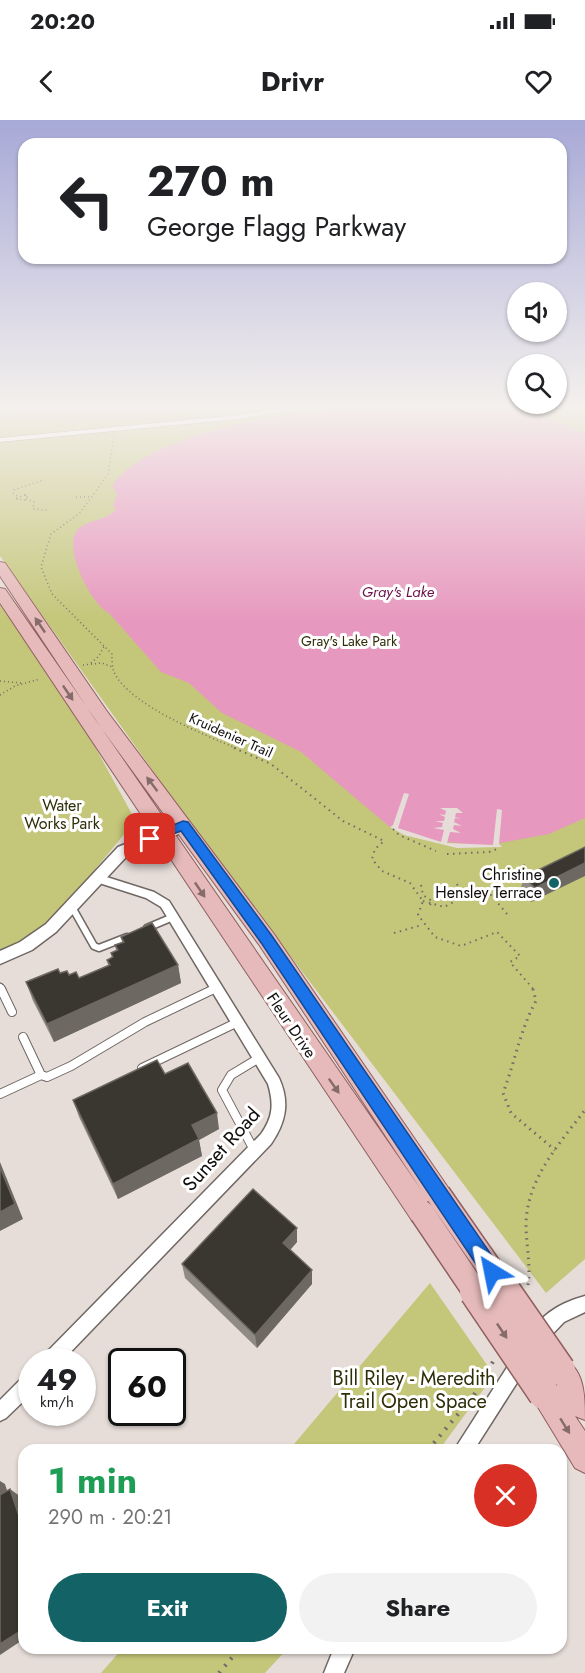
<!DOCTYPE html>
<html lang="en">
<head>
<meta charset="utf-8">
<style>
	:root { --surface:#fff; --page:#f2f2f2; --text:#202124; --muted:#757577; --accent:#136366 }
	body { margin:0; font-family:Jost,sans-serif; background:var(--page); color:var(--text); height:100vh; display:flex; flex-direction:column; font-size:22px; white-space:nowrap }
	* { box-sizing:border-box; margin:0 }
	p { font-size:20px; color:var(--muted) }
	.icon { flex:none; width:33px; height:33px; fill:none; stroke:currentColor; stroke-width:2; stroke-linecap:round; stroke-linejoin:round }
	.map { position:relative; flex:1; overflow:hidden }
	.sheet { position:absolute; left:18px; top:1324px; width:549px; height:210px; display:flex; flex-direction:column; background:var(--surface); border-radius:18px; box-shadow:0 2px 4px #0004 }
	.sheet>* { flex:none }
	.guide { position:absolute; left:18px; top:18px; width:549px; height:126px; border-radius:18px; box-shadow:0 2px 4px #0004; background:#fff; color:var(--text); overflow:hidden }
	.buttons { position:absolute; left:507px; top:162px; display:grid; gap:12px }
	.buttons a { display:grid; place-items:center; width:60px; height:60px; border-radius:50%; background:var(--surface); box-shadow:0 2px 4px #0004; font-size:30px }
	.speed { position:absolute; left:18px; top:1228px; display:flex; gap:12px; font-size:30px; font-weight:700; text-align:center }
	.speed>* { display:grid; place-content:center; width:78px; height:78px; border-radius:50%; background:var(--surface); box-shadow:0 2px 4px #0004; line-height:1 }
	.speed small { font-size:15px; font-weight:400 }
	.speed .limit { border:3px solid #111; border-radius:9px; background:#fff; color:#111 }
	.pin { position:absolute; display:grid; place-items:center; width:51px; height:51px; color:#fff; margin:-26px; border-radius:12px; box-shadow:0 3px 9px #0006 }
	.me { position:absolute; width:66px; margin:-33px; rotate:325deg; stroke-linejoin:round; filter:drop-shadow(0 0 4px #0008) }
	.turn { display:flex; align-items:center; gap:21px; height:126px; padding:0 30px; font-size:27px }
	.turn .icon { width:78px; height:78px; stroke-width:2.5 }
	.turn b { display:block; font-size:42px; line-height:51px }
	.round { display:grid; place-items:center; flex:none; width:63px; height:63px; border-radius:32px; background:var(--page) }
	.overview { display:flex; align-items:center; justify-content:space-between; height:102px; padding:0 30px }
	h1 { font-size:36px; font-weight:700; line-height:45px; color:#1e9e55 }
	.action { display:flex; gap:12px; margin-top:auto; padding:12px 30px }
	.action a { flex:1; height:69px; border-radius:36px; background:var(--accent); color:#fff; font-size:24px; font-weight:700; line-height:69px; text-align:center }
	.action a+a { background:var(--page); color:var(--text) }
	.status { display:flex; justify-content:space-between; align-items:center; height:42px; padding:0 30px; background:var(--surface); direction:ltr }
	.status svg { height:16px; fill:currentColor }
	header { display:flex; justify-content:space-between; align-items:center; height:78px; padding:0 30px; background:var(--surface); font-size:27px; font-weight:700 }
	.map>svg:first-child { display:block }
	.green { fill:#c4c679 }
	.water { fill:#e798be }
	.pier { fill:#e6ddd8 }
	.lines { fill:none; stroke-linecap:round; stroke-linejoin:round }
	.service-far2-casing { stroke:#6f6763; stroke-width:5 }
	.service-far1-casing { stroke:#6f6763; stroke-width:9 }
	.service-casing { stroke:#6f6763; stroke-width:10 }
	.minor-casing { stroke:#6f6763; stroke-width:3 }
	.tertiary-casing { stroke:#6f6763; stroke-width:3 }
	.primary-casing { stroke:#905f5f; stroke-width:2 }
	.path-far3 { stroke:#726c69; stroke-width:1.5; stroke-dasharray:1 3; stroke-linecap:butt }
	.path-far2 { stroke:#726c69; stroke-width:2; stroke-dasharray:1.5 4.5; stroke-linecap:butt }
	.path-far1 { stroke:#726c69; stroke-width:3; stroke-dasharray:1.5 5; stroke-linecap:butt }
	.path { stroke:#726c69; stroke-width:4; stroke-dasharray:2 7; stroke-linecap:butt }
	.service-far2 { stroke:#fff; stroke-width:4 }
	.service-far1 { stroke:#fff; stroke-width:6 }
	.service { stroke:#fff; stroke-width:8 }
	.minor { fill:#fff; fill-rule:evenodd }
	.tertiary { fill:#fff; fill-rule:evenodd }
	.primary { fill:#e6baba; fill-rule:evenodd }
	.primary-bridge-far1-casing { stroke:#905f5f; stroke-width:27; stroke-linecap:butt }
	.primary-bridge-casing { stroke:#905f5f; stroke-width:33; stroke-linecap:butt }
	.primary-bridge-far1 { stroke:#e6baba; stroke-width:24 }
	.primary-bridge { stroke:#e6baba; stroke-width:30 }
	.wall { fill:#908a84 }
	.shaded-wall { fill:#6e6862 }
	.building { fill:#3a3630; stroke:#6e6862; stroke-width:1.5 }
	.oneway { fill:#856c6b }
	.route { fill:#1a73e8; stroke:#114b97; stroke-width:1.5 }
	.poi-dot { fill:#136366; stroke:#fff; stroke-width:2 }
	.labels { text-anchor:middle; stroke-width:6; stroke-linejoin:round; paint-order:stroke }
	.far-park-label { font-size:14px; fill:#2e2e09; stroke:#fff }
	.far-street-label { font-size:14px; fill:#0f0c0b; stroke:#fff }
	.far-water-label { font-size:15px; font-style:italic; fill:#6d1148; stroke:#fff }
	.park-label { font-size:16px; fill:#2e2e09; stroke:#fff }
	.poi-label { font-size:16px; fill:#0f0c0b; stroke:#fff; text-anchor:end }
	.street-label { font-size:16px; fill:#0f0c0b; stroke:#fff }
	.near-street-label { font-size:20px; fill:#0f0c0b; stroke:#fff }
	.near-park-label { font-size:20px; fill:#2e2e09; stroke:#fff }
</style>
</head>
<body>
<div class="status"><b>20:20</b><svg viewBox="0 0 49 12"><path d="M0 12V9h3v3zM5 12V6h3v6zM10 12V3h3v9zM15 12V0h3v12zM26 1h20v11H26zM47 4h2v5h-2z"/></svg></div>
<header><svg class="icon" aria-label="back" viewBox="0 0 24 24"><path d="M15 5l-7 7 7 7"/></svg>Drivr<svg class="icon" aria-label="heart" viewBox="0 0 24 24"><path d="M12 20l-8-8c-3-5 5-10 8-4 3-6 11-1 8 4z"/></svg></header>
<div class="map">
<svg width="585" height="1553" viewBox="0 0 585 1553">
	<rect width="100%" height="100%" fill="#e6ddd8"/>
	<path class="green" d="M 228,284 L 585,284 L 585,1139 L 546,1173 L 200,717 L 0,436 L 0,287 C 77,298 151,294 228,284 Z
		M 0,483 L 94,625 L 133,696 L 131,706 L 49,805 L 0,833 Z
		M 430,1163 L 494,1255 L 439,1330 L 289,1330 Z
		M 122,1529 L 122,1528 L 287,1529 L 265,1553 L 101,1553 Z"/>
	<path class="water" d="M 0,284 L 228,284 C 151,294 77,298 0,287 Z
		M 369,284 L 499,284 L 585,312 L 585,698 L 549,714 L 484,726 L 429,720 L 390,707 L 301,632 L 222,593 L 189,563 L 161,552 L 109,493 C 92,485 64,431 76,412 C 84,399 106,402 116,389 L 113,386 L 117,374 L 112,366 C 151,309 304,291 369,284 Z"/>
	<path class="pier" d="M 404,673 L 409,674 L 398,708 L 441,722 L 444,710 L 433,708 L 442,707 L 443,703 L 435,701 L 444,701 L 445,697 L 439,694 L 445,695 L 446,691 L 440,688 L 457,688 L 463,693 L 456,693 L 455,697 L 461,699 L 455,698 L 454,702 L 462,706 L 454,705 L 453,709 L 461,713 L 450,712 L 447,723 L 493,725 L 497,689 L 502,690 L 499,724 L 502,727 L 457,728 L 404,715 L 390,707 L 393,705 Z"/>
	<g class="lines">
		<defs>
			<path id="service-far2" d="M 0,320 L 239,297 L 319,284"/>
			<path id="service-far1" d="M 72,787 L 94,826 L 99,828 L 127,817
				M 147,808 L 173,797
				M 0,867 L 2,870
				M 211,870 L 216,868"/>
			<path id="service" d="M 1,869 L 12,892
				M 23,917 L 41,955
				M 142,948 L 238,902
				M 0,974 L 41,955 L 47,957 L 71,946 L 145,902 L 214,869
				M 254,1030 L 222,970 L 231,955 L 259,938"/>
			<path id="minor" d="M 97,754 L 154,772 L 169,781 L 279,958 C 290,982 286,1002 271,1024 L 61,1242 L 40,1242 L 43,1236 L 261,1014 C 273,997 274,984 268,964 L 161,787 L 146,778 L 93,761 L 91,758 L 93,755 Z
				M 585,1176 L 585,1192 L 564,1202 L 544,1223 L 538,1225 L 532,1223 L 530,1217 C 539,1194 563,1182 585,1176 Z
				M 521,1232 L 527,1235 L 530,1241 L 527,1247 L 474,1330 L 455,1330 L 458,1324 L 515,1235 Z
				M 32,1252 L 32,1273 L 6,1298 L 0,1301 L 0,1280 L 26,1254 Z
				M 334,1528 L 355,1528 L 344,1553 L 324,1553 Z"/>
			<path id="tertiary" d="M 183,701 L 190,706 L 188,710 L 128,735 L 56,812 L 32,830 L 0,844 L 0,831 L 20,822 L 46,804 L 118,727 Z"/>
			<path id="primary" d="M 0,442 L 5,443 L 106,590 L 274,814 L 447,1066 L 450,1074 L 447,1082 L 438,1086 L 430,1083 L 435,1093 L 431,1102 L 422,1105 L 413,1102 L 0,483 L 0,468 L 5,469 L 422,1071 L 260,826 L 94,598 L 0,456 Z
				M 560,1236 C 585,1248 585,1275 585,1300 L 575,1296 L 585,1311 L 585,1353 L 575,1348 L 530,1274 L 534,1264 L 544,1260 L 552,1263 L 546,1250 L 550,1240 Z"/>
		</defs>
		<use href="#service-far2" class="service-far2-casing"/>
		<use href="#service-far1" class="service-far1-casing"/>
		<use href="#service" class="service-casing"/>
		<use href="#minor" class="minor-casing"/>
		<use href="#tertiary" class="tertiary-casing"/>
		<use href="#primary" class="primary-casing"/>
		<path class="path-far3" d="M 0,293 L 82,302
			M 114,318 L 108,354 L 80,393 L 51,414 L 41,447 L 52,474 L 112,534 C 112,540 112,547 114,552 C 129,585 205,615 238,629
			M 25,375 L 28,376 L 25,380 L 15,379 Z
			M 17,376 L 13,373 L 14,370 L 43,360
			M 76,377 L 91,377
			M 26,379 L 34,382 L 33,389 L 47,390
			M 91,543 L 99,536 L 104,526
			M 83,545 L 102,543 L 112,547
			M 0,561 L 21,563
			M 0,575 L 15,566 L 40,559"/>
		<path class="path-far2" d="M 234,628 L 271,644 L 343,701 L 384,721 L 375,729 L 372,739 L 382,751 L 410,763 L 423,781 L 418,795 L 435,817 L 461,826 L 497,812 L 520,836 L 510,842 L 534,870
			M 393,709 L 399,715 L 436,731
			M 447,734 L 489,732 L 497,729
			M 457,764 L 463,777
			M 421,765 L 423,775 L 432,781 L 430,785
			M 423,781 L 444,787 L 463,777 L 491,777
			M 507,794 L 491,775 L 504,758 L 524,756 L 527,753 L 523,743
			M 394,813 L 422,805"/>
		<path class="path-far1" d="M 533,869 L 536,881 C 520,910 515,942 503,973 L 511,993 L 555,1030
			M 528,1165 C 531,1144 526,1125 526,1104 C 527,1059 559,1024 585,990"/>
		<path class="path" d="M 428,1330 L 474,1275 L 495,1238
			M 219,1553 L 240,1528"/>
		<use href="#service-far2" class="service-far2"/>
		<use href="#service-far1" class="service-far1"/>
		<use href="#service" class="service"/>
		<use href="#minor" class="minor"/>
		<use href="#tertiary" class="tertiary"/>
		<use href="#primary" class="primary"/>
		<defs>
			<path id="primary-bridge-far1" d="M 438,1074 L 507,1173
				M 422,1093 L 476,1173"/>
			<path id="primary-bridge" d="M 475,1172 L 544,1274
				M 506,1172 L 560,1250"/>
		</defs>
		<use href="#primary-bridge-far1" class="primary-bridge-far1-casing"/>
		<use href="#primary-bridge" class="primary-bridge-casing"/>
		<use href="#primary-bridge-far1" class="primary-bridge-far1"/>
		<use href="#primary-bridge" class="primary-bridge"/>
	</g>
	<path class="wall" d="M 585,727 L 531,782 L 520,771 L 524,757 Z
		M 121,817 L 178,845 L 181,863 L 54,922 L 33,881 L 26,862 L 60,853 L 79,858 L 108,845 L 107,840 L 112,838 L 111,833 L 116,830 L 115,825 L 122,822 Z
		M 73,980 L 219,1009 L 199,1020 L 202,1036 L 118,1079 L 79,997 Z
		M 297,1108 L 297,1122 L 290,1130 L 312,1150 L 312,1164 L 257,1228 L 185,1158 L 182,1144 Z"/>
	<path class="shaded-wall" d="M 585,743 L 585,756 L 531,782 L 535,768 Z
		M 178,845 L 181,863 L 54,922 L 47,904 Z
		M 217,993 L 219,1009 L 199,1020 L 202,1036 L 118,1079 L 113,1064 L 192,1005 Z
		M 0,1042 L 23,1099 L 0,1111 Z
		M 297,1108 L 297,1122 L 283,1138 L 283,1123 Z
		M 312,1150 L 312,1164 L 257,1228 L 255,1215 Z
		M 0,1361 L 5,1364 L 11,1383 L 0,1374 Z
		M 10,1369 L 21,1377 L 24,1388 L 24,1411 Z
		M 24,1509 L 24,1519 L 0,1535 L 0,1524 Z"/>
	<path class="building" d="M 585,727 L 585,743 L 535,768 L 524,757 Z
		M 152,803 L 178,845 L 47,904 L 26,862 L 58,849 L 60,853 L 67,851 L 69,855 L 76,852 L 79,858 L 110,845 L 107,840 L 113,837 L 111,833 L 118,830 L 115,825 L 124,822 L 121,817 Z
		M 157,940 L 165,954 L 188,943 L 217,993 L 192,1005 L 199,1019 L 113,1064 L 73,980 Z
		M 0,1047 L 15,1084 L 0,1092 Z
		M 253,1069 L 297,1108 L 283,1123 L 312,1150 L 255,1215 L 182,1144 Z
		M 10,1369 L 24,1411 L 24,1509 L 0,1524 L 0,1374 L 0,1375 Z"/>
	<defs><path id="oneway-solid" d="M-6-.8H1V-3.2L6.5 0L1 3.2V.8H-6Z" transform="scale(1.5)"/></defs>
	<g class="oneway">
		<use href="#oneway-solid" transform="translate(40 505) rotate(-124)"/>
		<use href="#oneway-solid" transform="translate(68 573) rotate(56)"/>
		<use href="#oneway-solid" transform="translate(152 664) rotate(-127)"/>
		<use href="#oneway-solid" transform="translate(200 770) rotate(56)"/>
		<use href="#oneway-solid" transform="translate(334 966) rotate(55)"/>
		<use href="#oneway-solid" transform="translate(502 1211) rotate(56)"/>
		<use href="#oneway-solid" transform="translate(565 1306) rotate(58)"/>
	</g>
	<linearGradient id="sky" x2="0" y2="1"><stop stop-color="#a7a9d7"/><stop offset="0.57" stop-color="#f4f0ed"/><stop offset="1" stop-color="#f4f0ed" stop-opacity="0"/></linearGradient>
	<rect width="585" height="502" fill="url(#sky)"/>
	<path class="route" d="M 183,701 L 188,702 L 272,816 L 499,1146 L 501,1152 L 499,1159 L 492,1161 L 486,1159 L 262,824 L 181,711 L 150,723 L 144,719 L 146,716 Z"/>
	<circle class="poi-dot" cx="554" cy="763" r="6"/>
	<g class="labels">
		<g class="far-park-label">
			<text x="349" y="526">Gray's Lake Park</text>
		</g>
		<g class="far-street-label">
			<text transform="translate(231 615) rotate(24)" y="5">Kruidenier Trail</text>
		</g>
		<g class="far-water-label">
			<text x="398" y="477">Gray's Lake</text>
		</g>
		<g class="park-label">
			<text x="62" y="691">Water<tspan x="62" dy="18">Works Park</tspan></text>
		</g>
		<g class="poi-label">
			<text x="542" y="760">Christine<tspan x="542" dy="18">Hensley Terrace</tspan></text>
		</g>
		<g class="street-label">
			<text transform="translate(292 905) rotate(56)" y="6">Fleur Drive</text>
		</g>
		<g class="near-street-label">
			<text transform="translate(221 1029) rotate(-48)" y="7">Sunset Road</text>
		</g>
		<g class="near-park-label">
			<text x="414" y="1265">Bill Riley - Meredith<tspan x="414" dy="23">Trail Open Space</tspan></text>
		</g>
	</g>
</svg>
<div class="buttons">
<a><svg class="icon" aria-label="sound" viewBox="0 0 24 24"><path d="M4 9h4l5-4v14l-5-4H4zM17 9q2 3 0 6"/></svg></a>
<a><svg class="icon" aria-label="search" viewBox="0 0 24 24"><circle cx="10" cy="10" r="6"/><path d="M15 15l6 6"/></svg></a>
</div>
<div class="speed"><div>49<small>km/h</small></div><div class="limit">60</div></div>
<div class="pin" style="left:150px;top:719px;background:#d93025"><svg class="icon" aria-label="arrive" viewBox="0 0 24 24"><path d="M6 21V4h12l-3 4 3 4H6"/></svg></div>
<svg class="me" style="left:492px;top:1152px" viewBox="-20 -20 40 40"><path d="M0-17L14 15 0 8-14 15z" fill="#1a73e8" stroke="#fff" stroke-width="4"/></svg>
<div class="guide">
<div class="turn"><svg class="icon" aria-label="left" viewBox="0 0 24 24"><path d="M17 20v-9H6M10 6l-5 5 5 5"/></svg><div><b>270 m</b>George Flagg Parkway</div></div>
</div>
<section class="sheet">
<div class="overview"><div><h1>1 min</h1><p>290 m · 20:21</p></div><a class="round" style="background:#d93025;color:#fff"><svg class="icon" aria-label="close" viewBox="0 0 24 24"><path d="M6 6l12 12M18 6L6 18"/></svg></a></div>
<div class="action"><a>Exit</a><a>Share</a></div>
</section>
</div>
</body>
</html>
